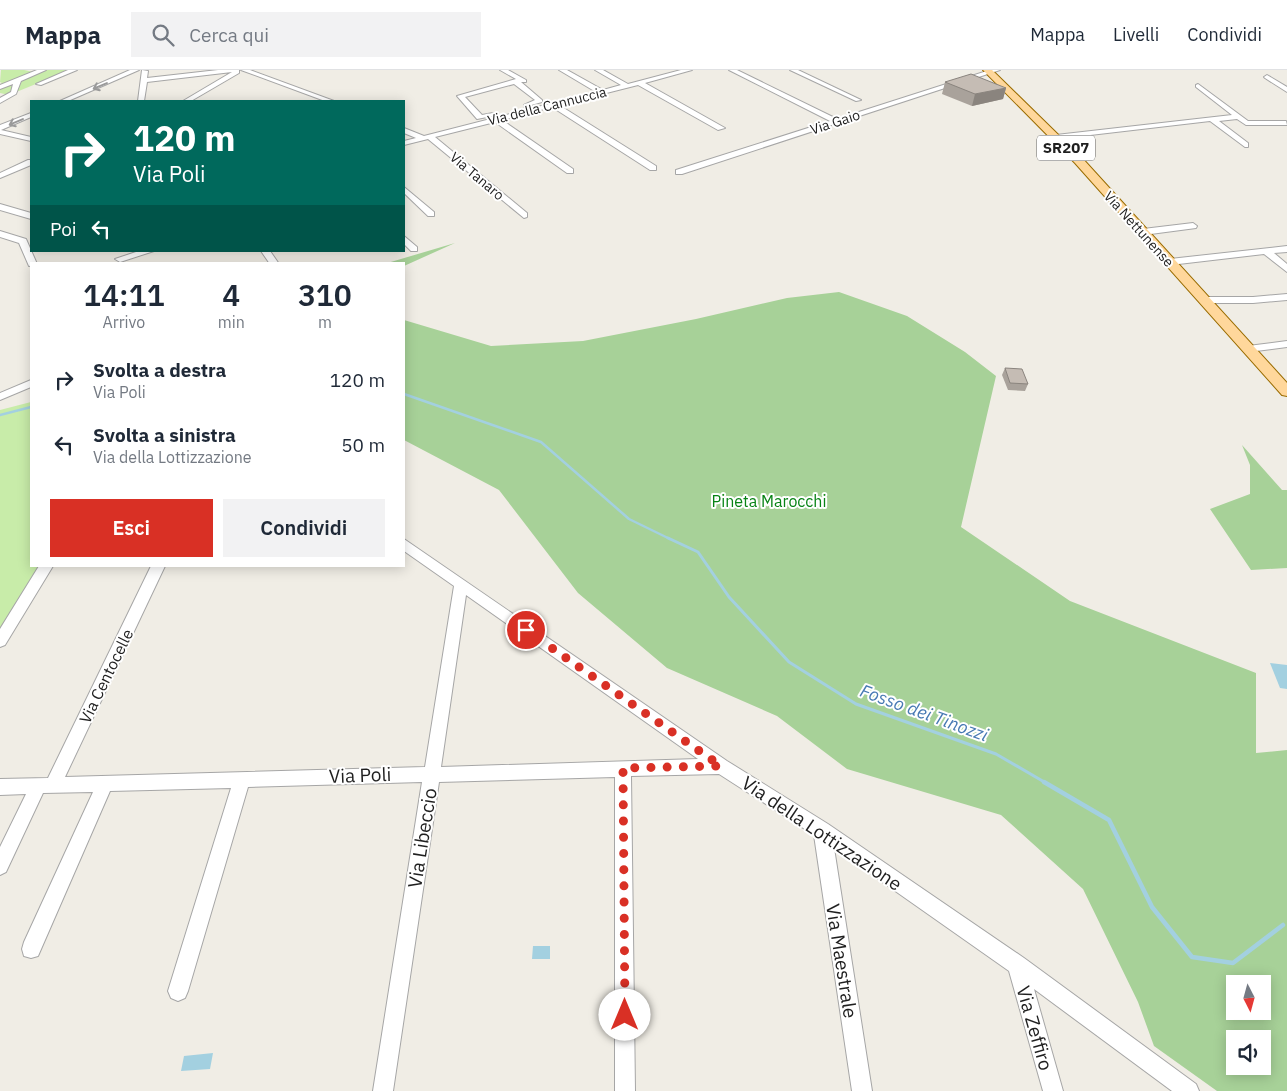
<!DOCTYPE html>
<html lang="it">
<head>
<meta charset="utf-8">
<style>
	:root { --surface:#fff; --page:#f2f2f3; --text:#1f2937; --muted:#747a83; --line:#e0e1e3; --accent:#d93025 }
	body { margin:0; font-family:"IBM Plex Sans",sans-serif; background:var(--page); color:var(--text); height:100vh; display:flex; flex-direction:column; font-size:19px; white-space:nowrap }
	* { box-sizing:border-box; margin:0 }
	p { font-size:16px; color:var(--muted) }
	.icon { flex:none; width:28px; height:28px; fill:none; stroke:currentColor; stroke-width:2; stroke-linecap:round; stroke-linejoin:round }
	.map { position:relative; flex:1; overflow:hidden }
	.details { position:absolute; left:30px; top:192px; width:375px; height:305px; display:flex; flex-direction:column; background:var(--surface); border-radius:0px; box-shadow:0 2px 12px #0003 }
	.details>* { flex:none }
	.banner { position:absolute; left:30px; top:30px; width:375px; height:152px; border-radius:0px; box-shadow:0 2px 12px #0003; background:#00695c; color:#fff; overflow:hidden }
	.needle { width:32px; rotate:174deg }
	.tools { position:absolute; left:1226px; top:905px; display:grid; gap:10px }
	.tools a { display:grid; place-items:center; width:45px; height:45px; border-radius:0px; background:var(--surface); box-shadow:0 2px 12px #0003; font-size:25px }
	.pin { position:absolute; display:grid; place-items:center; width:42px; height:42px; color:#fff; margin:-21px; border:2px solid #fff; border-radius:50%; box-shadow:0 1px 5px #0007 }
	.me { position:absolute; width:55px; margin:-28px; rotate:0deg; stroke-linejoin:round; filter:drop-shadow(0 0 4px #0008) }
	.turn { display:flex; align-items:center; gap:18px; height:105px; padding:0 20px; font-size:22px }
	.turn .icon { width:65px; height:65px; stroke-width:2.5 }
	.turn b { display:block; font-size:35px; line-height:42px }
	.then { display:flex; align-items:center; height:48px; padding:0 20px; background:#0003; gap:10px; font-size:19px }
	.eta { display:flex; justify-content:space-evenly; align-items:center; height:85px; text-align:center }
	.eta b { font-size:30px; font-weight:600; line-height:35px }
	.cta { display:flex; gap:10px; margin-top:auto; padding:10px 20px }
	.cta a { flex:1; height:58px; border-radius:0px; background:var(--accent); color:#fff; font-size:20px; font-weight:600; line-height:58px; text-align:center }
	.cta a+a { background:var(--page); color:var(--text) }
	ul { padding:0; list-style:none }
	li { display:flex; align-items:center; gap:15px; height:65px; padding:0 20px }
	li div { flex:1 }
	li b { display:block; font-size:19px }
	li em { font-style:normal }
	header { display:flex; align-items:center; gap:30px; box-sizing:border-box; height:70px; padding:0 25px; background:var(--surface); border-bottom:1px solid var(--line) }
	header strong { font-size:24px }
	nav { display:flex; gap:28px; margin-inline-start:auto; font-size:18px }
	.search { width:350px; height:45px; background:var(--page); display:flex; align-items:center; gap:12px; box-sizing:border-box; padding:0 18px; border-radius:0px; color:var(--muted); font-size:19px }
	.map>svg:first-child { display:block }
	.grass { fill:#c8eca9 }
	.forest { fill:#a7d198; fill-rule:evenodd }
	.water { fill:#a3d0e0 }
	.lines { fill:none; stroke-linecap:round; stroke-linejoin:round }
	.stream-far2 { stroke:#a3d0e0; stroke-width:2.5 }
	.stream-far1 { stroke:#a3d0e0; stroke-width:3 }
	.stream { stroke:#a3d0e0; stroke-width:4.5 }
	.minor-casing { stroke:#a6a6a6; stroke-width:2 }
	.major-casing { stroke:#9a6c00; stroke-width:2 }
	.minor { fill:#fff; fill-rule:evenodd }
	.major { fill:#ffd79b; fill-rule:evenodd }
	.wall { fill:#a9a29b }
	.shaded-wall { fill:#8a847e }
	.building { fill:#c5bcb4; stroke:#8a847e }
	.oneway { stroke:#9a9a9a }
	.route { stroke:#d93025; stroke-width:9; stroke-dasharray:0 16.2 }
	.labels { text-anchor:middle; stroke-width:4; stroke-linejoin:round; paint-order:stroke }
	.far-street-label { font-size:14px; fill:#1f1f1f; stroke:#fff }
	.shield { fill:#fff; stroke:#626262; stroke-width:1 }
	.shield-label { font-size:15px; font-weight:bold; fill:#1f1f1f }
	.park-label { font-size:16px; fill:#078315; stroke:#fff }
	.street-label { font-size:16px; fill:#1f1f1f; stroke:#fff }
	.water-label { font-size:18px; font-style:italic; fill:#4779b3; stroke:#fff }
	.near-street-label { font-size:19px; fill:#1f1f1f; stroke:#fff }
</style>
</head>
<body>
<header>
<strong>Mappa</strong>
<div class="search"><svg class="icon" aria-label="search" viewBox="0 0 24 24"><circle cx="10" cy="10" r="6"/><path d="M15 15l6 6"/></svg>Cerca qui</div>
<nav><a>Mappa</a><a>Livelli</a><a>Condividi</a></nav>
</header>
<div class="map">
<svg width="1287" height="1021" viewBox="0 0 1287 1021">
	<rect width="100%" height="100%" fill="#f0ede5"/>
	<path class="grass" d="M 1,0 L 24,0 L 39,3 L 47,0 L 70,0 L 9,25 L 0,23 L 0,14 L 2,13 L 0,12 Z
		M 31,332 L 31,496 L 44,496 L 0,563 L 0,340 Z"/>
	<path class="forest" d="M 455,173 L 404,196 L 404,194 L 384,194 Z
		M 839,222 L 907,246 L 965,282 L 996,306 L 961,457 L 1070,531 L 1256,603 L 1256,683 L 1287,680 L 1287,1021 L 1217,1021 L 1154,976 L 1138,932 L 1083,819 L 1001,745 L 847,699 L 777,646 L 667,598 L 578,523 L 499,420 L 404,370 L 404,250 L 491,276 L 583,271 L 696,249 L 787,228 ZM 1235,914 L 1262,914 L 1262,941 L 1235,941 ZM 1235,969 L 1262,969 L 1262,996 L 1235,996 Z
		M 1242,375 L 1282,420 L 1287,420 L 1287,498 L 1251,500 L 1210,439 L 1250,424 L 1250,395 Z"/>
	<path class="water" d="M 1270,593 L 1287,595 L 1287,619 L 1280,618 Z
		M 533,876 L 550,876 L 550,889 L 532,889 Z
		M 213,983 L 210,999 L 181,1001 L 184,986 Z"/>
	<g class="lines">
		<path class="stream-far2" d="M 404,324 L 541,372 L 629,449 L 670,469
			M 0,345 L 31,337"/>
		<path class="stream-far1" d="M 668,468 L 698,482 L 729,527 L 789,592 L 856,634 L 996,684 L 1046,713"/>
		<path class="stream" d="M 1044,712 L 1109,750 L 1152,837 L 1192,887 L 1233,893 L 1283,855"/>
		<defs>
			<path id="minor" d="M 37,0 L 46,0 L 21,11 L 16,24 L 0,33 L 0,28 L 11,22 L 13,14 L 0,19 L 0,15 Z
				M 68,0 L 77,0 L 41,15 L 36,14 Z
				M 130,0 L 139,0 L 68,31 L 60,31 Z
				M 142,0 L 148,1 L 147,8 L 218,0 L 239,0 L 239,3 L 191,31 L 183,31 L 232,2 L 147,12 L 144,31 L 138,31 Z
				M 241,0 L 250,0 L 334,31 L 325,31 Z
				M 500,0 L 508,0 L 526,10 L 526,12 L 521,12 L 542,30 L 542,32 L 524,37 L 524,35 L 535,30 L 514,14 L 465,27 L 482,45 L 493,43 L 497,45 L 477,49 L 457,26 L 516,9 Z
				M 559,0 L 567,0 L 603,20 L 621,15 L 595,0 L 603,0 L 628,14 L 681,0 L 692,0 L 645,13 L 725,58 L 718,60 L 638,15 L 559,35 L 656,96 L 656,100 L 650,100 L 552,37 L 502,50 L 573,99 L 573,103 L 567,103 L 495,52 L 435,67 L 527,143 L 527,147 L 524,148 L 428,69 L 404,75 L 404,71 L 416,68 L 404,63 L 404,58 L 424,66 L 596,22 Z
				M 729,0 L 737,0 L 837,49 L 990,0 L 1000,0 L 682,104 L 676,104 L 676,100 L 830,51 Z
				M 790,0 L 798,0 L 861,30 L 856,31 Z
				M 1267,5 L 1287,17 L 1287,22 L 1265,8 L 1264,7 Z
				M 1198,14 L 1248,51 L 1286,51 L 1287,55 L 1246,55 L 1237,49 L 1219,51 L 1248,73 L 1248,77 L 1245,77 L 1210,51 L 1056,69 L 1052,67 L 1056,65 L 1232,45 L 1196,17 L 1196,15 Z
				M 31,43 L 31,47 L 1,60 L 31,67 L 31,71 L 0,64 L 0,55 Z
				M 28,90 L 31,90 L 31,95 L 0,108 L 0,103 Z
				M 404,117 L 434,142 L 434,146 L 428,146 L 404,123 Z
				M 0,134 L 31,143 L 31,149 L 0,140 Z
				M 1193,153 L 1197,156 L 1196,158 L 1143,165 L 1139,162 L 1143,159 Z
				M 0,161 L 26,169 L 37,194 L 29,196 L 19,173 L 0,167 Z
				M 404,166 L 417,177 L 417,181 L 411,181 L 404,174 Z
				M 1287,176 L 1287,182 L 1274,183 L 1287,194 L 1287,202 L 1264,184 L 1170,195 L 1165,192 L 1170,189 Z
				M 139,181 L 154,181 L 120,192 L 115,189 Z
				M 261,181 L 270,181 L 279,194 L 270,194 Z
				M 1287,224 L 1287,230 L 1253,233 L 1204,233 L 1199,230 L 1204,227 L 1253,227 Z
				M 1287,271 L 1287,277 L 1248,282 L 1243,279 L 1248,276 Z
				M 31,310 L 31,317 L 0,330 L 0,323 Z
				M 404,469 L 727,691 L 828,754 L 1024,888 L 1196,1014 L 1199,1021 L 1172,1021 L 1034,919 L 1063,1021 L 1043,1021 L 1009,901 L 834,778 L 872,1021 L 852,1021 L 814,765 L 719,704 L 631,706 L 635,1021 L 615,1021 L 615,707 L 439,712 L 393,1021 L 373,1021 L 422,712 L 248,717 L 188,921 L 185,928 L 178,931 L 171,928 L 168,921 L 231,718 L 110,721 L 38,886 L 31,888 L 24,886 L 22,879 L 24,872 L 93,722 L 43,723 L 6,802 L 0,805 L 0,777 L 26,724 L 0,725 L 0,709 L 48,708 L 151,496 L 165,496 L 65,707 L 425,697 L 454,516 L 404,481 ZM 466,525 L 698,689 L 441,697 Z
				M 39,496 L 53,496 L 5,575 L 0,577 L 0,559 Z"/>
			<path id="major" d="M 983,0 L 992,0 L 1083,89 L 1287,313 L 1287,326 L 1282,325 L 1075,93 Z"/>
		</defs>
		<use href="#minor" class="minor-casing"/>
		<use href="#major" class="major-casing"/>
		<use href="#minor" class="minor"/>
		<use href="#major" class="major"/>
	</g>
	<path class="wall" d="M 945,12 L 1006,18 L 1003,29 L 972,36 L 942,24 Z
		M 1005,298 L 1028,314 L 1025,321 L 1008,320 L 1002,305 Z"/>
	<path class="shaded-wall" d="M 1006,18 L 1003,29 L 972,36 L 975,24 Z"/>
	<path class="building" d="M 971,4 L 1006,18 L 975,24 L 945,12 Z
		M 1005,298 L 1022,299 L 1028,314 L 1010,313 Z"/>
	<defs><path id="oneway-shaft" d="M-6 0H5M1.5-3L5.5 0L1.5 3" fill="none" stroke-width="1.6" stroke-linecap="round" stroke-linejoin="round" transform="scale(1.25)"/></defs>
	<g class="oneway">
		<use href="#oneway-shaft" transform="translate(100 16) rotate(157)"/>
		<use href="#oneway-shaft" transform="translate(16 52) rotate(157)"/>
	</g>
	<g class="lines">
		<path class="route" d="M 526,560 L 721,696 L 623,698 L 625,945"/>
	</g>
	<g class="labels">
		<g class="far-street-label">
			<text transform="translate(547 36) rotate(-14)" y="5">Via della Cannuccia</text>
			<text transform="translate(835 52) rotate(-18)" y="5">Via Gaio</text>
			<text transform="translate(477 106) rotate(40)" y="5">Via Tanaro</text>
			<text transform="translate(1139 159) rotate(48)" y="5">Via Nettunense</text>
		</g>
		<rect class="shield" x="1037" y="65.5" width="58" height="25" rx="4"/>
		<g class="shield-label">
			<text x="1066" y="83">SR207</text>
		</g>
		<g class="park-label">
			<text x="769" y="437">Pineta Marocchi</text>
		</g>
		<g class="street-label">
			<text transform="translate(106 606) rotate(-64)" y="6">Via Centocelle</text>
		</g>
		<g class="water-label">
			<text transform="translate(924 643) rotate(20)" y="6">Fosso dei Tinozzi</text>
		</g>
		<g class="near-street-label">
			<text transform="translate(360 705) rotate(-2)" y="7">Via Poli</text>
			<text transform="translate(822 763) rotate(34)" y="7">Via della Lottizzazione</text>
			<text transform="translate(422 768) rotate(-81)" y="7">Via Libeccio</text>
			<text transform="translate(842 891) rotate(81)" y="7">Via Maestrale</text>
			<text transform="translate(1035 958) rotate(74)" y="7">Via Zeffiro</text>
		</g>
	</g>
</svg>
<div class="tools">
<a><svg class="needle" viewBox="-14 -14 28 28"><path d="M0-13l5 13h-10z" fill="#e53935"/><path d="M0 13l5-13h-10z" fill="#747a83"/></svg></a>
<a><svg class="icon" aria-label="sound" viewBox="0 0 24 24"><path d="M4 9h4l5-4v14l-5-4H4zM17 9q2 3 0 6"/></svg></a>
</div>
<div class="pin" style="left:526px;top:560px;background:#d93025"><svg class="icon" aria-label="arrive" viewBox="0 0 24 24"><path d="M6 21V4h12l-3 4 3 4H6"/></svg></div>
<svg class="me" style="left:625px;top:945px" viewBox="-20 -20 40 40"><circle r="19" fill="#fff"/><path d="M0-13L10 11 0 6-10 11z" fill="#d93025"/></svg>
<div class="banner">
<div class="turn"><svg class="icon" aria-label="right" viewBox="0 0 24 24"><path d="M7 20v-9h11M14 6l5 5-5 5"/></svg><div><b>120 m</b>Via Poli</div></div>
<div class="then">Poi<svg class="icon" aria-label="left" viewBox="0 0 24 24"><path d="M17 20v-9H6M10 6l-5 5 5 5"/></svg></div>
</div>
<section class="details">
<div class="eta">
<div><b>14:11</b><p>Arrivo</p></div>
<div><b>4</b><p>min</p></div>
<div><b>310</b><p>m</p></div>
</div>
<ul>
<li><svg class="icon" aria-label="right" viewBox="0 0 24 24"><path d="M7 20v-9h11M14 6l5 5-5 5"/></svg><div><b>Svolta a destra</b><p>Via Poli</p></div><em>120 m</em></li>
<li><svg class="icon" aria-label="left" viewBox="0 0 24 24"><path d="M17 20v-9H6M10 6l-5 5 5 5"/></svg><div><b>Svolta a sinistra</b><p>Via della Lottizzazione</p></div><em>50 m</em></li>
</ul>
<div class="cta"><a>Esci</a><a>Condividi</a></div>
</section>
</div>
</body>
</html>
